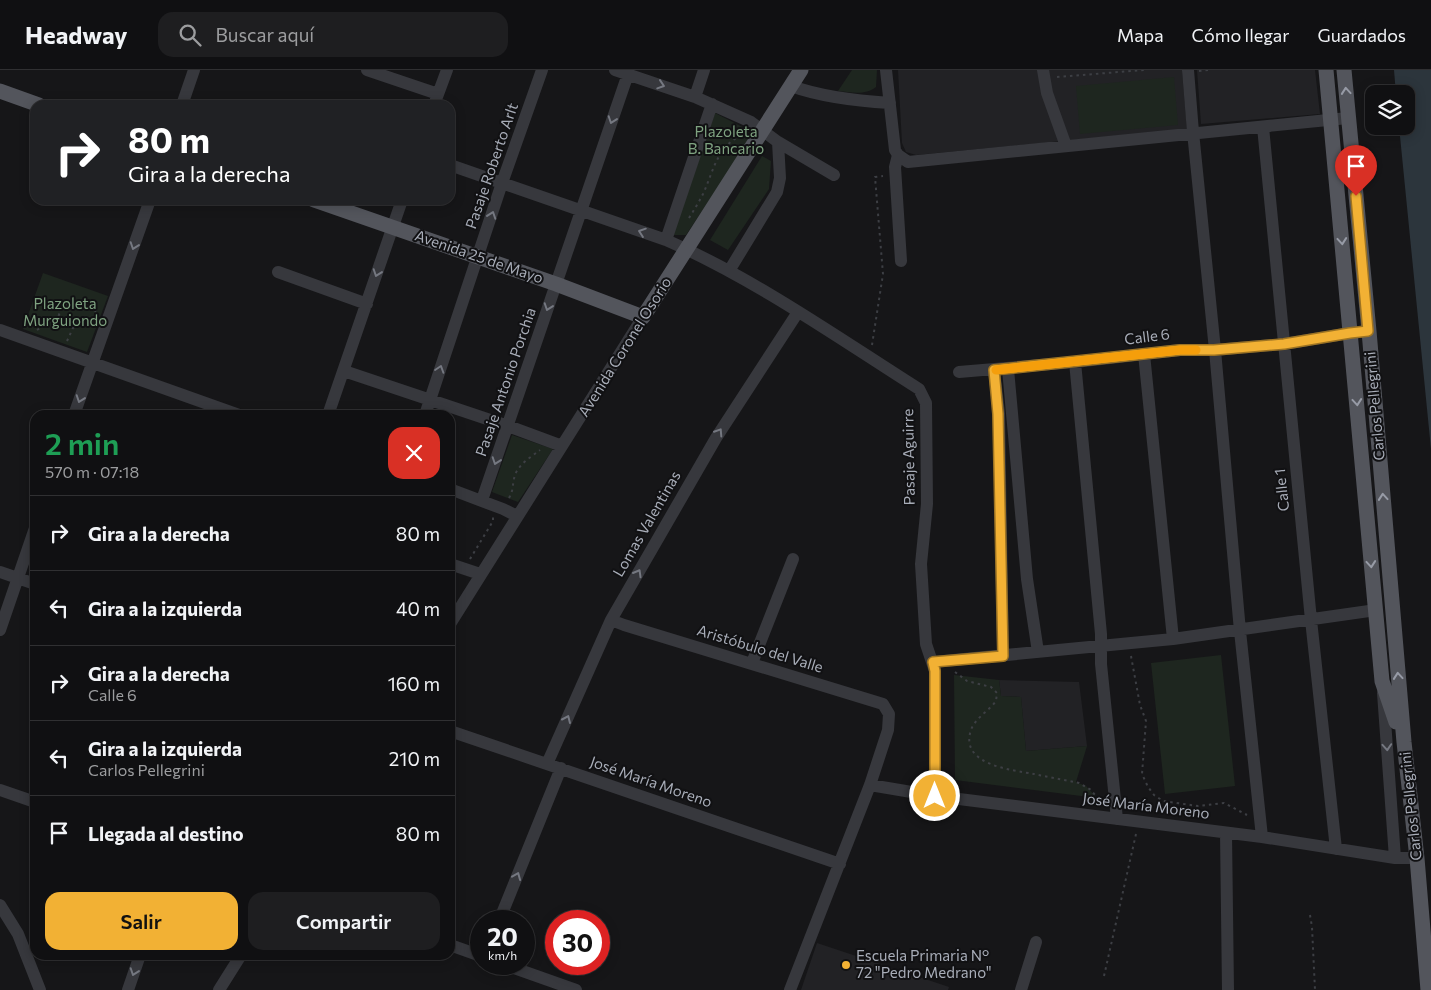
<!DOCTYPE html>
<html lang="es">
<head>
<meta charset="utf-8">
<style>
	:root { --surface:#101012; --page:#1e1e20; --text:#f1f3f6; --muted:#9c9d9f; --line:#303032; --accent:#f2b134 }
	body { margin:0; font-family:Commissioner,sans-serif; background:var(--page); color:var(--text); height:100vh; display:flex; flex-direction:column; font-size:19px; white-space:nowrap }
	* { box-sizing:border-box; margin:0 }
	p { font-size:16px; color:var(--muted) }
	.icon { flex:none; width:28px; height:28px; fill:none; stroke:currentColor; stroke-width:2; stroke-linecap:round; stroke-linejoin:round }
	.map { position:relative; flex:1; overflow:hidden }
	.details { position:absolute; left:30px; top:340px; width:425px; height:550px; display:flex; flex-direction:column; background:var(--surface); border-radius:15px; box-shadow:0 2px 12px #0003,0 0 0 1px var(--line) }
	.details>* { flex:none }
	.hud { position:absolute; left:30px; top:30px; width:425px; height:105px; border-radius:15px; box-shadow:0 2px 12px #0003,0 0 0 1px var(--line); background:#202124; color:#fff; overflow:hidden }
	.buttons { position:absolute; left:1365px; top:15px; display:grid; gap:10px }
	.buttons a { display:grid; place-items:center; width:50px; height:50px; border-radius:10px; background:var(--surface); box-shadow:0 2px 12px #0003,0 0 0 1px var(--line); font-size:25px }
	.speed { position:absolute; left:470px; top:840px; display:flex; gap:10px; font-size:25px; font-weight:700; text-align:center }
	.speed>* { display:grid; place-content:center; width:65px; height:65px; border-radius:50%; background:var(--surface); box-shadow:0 2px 12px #0003,0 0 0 1px var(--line); line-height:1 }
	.speed small { font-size:12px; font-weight:400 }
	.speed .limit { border:8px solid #d22; background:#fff; color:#111 }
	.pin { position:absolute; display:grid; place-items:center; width:42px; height:42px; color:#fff; margin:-51px -21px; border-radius:50% 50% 50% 0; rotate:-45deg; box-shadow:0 0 5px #0007 }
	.pin .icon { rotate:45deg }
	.me { position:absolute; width:55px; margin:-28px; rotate:0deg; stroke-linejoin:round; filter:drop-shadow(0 0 4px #0008) }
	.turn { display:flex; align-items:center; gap:18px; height:105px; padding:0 15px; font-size:22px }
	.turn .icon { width:65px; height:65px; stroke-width:2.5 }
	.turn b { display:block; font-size:35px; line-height:42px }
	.round { display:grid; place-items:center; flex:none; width:52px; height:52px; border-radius:15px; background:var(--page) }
	.overview { display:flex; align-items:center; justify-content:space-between; height:85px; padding:0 15px }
	h1 { font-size:30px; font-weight:600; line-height:38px; color:#1e9e55 }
	.button { display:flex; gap:10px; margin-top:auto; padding:10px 15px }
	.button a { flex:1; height:58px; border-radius:15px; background:var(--accent); color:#111; font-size:20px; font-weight:600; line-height:58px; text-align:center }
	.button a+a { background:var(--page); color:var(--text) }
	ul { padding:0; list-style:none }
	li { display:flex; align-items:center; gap:15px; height:75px; padding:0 15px; border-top:1px solid var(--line) }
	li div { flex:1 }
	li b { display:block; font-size:19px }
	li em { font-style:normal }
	header { display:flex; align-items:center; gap:30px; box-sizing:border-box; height:70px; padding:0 25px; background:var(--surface); border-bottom:1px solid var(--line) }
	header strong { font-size:24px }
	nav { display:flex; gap:28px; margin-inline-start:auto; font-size:18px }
	.search { width:350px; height:45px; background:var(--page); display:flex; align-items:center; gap:12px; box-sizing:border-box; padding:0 18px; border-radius:15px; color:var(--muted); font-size:19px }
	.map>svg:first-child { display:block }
	.built { fill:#222225 }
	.green { fill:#1e261f }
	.water { fill:#2c353c }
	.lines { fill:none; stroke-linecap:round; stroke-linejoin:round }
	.path { stroke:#3d3f44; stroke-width:2; stroke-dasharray:2.5 4; stroke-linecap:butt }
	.minor { stroke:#37383d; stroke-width:12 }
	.major { stroke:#53555c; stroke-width:15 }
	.oneway { stroke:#757881 }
	.oneway2 { stroke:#979ba6 }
	.route-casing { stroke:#9d7322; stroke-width:12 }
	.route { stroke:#f2b134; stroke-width:9 }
	.slow { stroke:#f59e0b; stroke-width:9 }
	.poi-dot { fill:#f2b134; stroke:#111113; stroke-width:2 }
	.labels { text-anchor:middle; stroke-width:4; stroke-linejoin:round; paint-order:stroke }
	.park-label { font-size:15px; fill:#7fa381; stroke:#111113 }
	.street-label { font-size:15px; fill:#a8adb8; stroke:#111113 }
	.poi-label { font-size:15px; fill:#a8adb8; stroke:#111113; text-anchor:start }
</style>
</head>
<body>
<header>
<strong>Headway</strong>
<div class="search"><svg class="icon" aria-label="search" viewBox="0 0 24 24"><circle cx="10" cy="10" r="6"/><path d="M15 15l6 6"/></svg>Buscar aquí</div>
<nav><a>Mapa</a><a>Cómo llegar</a><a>Guardados</a></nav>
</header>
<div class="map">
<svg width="1431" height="920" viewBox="0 0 1431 920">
	<rect width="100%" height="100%" fill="#161618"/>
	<path class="built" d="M 898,0 L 1182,0 L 1187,59 L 916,85 L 906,82 L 902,73 Z
		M 1197,0 L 1315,0 L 1320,44 L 1201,54 Z
		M 999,610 L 1079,612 L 1087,676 L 1026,681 L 1021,627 L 1001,626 Z
		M 817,873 L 949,917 L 948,920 L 801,920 Z"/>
	<path class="green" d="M 852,0 L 877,0 L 876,17 C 865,26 850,22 838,21 Z
		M 1174,7 L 1178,55 L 1080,64 L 1076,16 Z
		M 715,43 L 754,63 L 686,165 L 673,165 Z
		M 762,86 L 771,91 L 769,119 L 728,180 L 710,170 Z
		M 43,203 L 108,226 L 87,282 L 23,259 Z
		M 512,365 L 553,379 L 518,432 L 492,422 Z
		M 1221,585 L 1235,716 L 1165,724 L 1151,593 Z
		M 954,605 L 999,610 L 1001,626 L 1021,627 L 1026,681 L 1087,676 L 1076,712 L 1086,716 L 1097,728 L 955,710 Z"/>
	<path class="water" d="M 1394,0 L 1431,0 L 1431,379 L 1399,56 L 1406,56 L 1406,24 L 1396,24 Z"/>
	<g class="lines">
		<path class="path" d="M 1199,1 L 1209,0
			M 1057,7 L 1144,0
			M 689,148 C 694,140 699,132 703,124 C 714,100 717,75 744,64
			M 37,260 L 58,247 L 63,235 L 73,231 L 98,242
			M 67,271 L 73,258 L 85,253 L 93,255
			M 872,275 L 883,204 L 875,107 L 883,106
			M 509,428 C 514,420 512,414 515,405 C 519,394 531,387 540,380
			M 470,489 L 493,451 L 493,447
			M 1131,586 L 1140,635 L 1146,651 L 1142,704 L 1148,717 L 1154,725 L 1163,731 L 1198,736 L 1224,733 L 1247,745
			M 955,602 L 967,611 L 991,617 L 997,623 L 996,631 C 989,641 975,648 971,660 C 959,695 1012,700 1034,704 C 1049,707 1064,710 1079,713 L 1091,720 L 1102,734
			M 1310,845 L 1312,857 L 1315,920
			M 1104,906 L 1136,764"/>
		<path class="minor" d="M 367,0 L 438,24
			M 615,0 L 695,27 L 751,52 L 778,72 L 834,105
			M 886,0 L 895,80 L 898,85 L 908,92 L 1348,48
			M 1043,0 L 1047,23 L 1066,76
			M 1188,0 L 1193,62 L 1215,280 L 1240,561 L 1262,767
			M 791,16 C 822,27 857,31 890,33
			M 695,27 L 704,0
			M 182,35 L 194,0
			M 434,35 L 447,0
			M 1263,57 L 1311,550 L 1336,779
			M 898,85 L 895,97 L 901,191
			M 450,95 L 666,170 C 755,209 837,267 919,319 L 926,333 L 927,434 L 921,494 L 926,574 L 935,601 L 935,726
			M 666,170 L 712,34
			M 729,201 L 777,122 L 780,108 L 778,72
			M 278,202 L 367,234
			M 0,260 L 239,345
			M 1075,292 L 1101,564 L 1101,594 L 1117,749
			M 1008,299 L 1027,509 L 1038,582
			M 994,300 L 999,344 L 1003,586
			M 344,301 L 508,356 L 562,376
			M 959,302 L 1075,292 L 1180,280 L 1215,280 L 1284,274 L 1350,263 L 1369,261
			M 74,345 L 150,130
			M 328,345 L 402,130
			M 425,345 L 502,113 L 542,0
			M 450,419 L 503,439 L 517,446
			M 482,430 L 628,4
			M 450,494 L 480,504
			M 0,502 L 35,514
			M 611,550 L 624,555 L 883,634 L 889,644 L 888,660 L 870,715 L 790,920
			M 450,554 L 643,247
			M 0,560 L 35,458
			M 1173,569 L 1376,540
			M 933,592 L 1173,569 L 1144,284
			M 752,593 L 793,489
			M 1383,623 L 1395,788
			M 450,661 L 840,794
			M 547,694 L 611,550 L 716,368 L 798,242
			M 870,715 L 935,726 L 1262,767 L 1395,788 L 1417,788
			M 0,720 L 35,732
			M 1226,763 L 1228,920
			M 0,835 L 18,864 L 40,920
			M 499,851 L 561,698
			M 450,875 L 481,886
			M 503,894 L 576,920
			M 128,920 L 140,885
			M 219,920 L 241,885
			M 1021,920 L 1036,872"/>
		<path class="major" d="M 1326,0 L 1382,611 L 1396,652
			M 1344,0 L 1369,261 L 1404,672 L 1417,788 L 1428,920
			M 0,21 L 39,35
			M 314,130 L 556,214 L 643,247 L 801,0"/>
	</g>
	<defs><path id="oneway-chevron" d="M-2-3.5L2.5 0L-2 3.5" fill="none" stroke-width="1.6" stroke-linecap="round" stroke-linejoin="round" transform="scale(1.25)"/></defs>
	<g class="oneway">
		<use href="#oneway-chevron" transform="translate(661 15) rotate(18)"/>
		<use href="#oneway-chevron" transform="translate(612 50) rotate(109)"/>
		<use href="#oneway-chevron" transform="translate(492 145) rotate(-71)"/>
		<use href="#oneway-chevron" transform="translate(642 162) rotate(-161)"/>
		<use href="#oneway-chevron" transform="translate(134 176) rotate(109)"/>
		<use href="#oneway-chevron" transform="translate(377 203) rotate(109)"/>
		<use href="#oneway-chevron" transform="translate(548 237) rotate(109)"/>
		<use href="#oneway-chevron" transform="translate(440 299) rotate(-72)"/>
		<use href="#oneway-chevron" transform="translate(80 329) rotate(109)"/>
		<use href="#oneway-chevron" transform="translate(719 362) rotate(-57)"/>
		<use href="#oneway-chevron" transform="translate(496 391) rotate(109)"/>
		<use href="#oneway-chevron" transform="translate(638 503) rotate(-60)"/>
		<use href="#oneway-chevron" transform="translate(567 649) rotate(-66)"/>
		<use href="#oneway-chevron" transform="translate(1387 677) rotate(86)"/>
		<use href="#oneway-chevron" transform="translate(517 806) rotate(-68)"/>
		<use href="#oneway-chevron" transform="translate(134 902) rotate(109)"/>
	</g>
	<g class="oneway2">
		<use href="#oneway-chevron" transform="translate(1346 21) rotate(-95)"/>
		<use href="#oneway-chevron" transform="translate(1342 171) rotate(85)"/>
		<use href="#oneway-chevron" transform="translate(1357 332) rotate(85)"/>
		<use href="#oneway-chevron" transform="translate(1383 427) rotate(-95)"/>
		<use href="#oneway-chevron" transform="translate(1371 494) rotate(85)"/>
		<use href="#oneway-chevron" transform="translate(1398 606) rotate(-95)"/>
	</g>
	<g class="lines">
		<defs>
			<path id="route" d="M 935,726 L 935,601 L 933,592 L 1003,586 L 998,344 L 994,300 L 1180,280 L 1214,280 L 1284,274 L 1350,263 L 1368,261 L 1356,126"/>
		</defs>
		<use href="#route" class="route-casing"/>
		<use href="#route" class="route"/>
		<path class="slow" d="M 996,300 L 1180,280 L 1196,280"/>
	</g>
	<circle class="poi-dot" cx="846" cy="895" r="5"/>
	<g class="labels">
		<g class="park-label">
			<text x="726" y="67">Plazoleta<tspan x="726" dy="17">B. Bancario</tspan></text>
			<text x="65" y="239">Plazoleta<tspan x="65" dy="17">Murguiondo</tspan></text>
		</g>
		<g class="street-label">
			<text transform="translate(492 96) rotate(-71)" y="5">Pasaje Roberto Arlt</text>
			<text transform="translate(479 187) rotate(19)" y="5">Avenida 25 de Mayo</text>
			<text transform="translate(1147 267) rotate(-7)" y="5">Calle 6</text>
			<text transform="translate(625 277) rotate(-58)" y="5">Avenida Coronel Osorio</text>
			<text transform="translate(506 312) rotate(-71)" y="5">Pasaje Antonio Porchia</text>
			<text transform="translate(1375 336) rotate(-95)" y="5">Carlos Pellegrini</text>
			<text transform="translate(909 387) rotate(-91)" y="5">Pasaje Aguirre</text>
			<text transform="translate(1282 420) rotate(-96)" y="5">Calle 1</text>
			<text transform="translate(647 454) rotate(-60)" y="5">Lomas Valentinas</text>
			<text transform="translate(760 579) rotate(17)" y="5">Aristóbulo del Valle</text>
			<text transform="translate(651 712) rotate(19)" y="5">José María Moreno</text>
			<text transform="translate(1146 736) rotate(7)" y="5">José María Moreno</text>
			<text transform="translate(1411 736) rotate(-96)" y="5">Carlos Pellegrini</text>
		</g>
		<g class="poi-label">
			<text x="856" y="891">Escuela Primaria N°<tspan x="856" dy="17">72 "Pedro Medrano"</tspan></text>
		</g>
	</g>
</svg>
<div class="buttons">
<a><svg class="icon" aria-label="layers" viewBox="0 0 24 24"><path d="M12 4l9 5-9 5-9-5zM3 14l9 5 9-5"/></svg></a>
</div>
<div class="speed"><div>20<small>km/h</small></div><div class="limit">30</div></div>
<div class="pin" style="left:1356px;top:126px;background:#d93025"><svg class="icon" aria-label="arrive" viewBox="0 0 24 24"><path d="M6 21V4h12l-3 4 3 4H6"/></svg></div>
<svg class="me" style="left:935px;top:726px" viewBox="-20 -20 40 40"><circle r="17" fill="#f2b134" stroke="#fff" stroke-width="3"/><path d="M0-11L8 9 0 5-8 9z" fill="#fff"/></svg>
<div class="hud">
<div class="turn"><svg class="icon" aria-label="right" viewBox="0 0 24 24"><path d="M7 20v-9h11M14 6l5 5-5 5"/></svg><div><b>80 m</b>Gira a la derecha</div></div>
</div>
<section class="details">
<div class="overview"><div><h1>2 min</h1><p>570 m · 07:18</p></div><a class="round" style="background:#d93025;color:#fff"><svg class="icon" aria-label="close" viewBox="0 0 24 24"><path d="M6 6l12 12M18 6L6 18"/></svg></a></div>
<ul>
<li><svg class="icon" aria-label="right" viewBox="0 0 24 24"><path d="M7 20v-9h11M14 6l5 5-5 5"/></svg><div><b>Gira a la derecha</b></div><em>80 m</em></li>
<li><svg class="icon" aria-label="left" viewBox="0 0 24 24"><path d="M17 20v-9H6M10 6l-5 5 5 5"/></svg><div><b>Gira a la izquierda</b></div><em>40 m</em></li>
<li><svg class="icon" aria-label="right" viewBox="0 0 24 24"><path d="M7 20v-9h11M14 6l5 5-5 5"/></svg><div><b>Gira a la derecha</b><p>Calle 6</p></div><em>160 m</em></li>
<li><svg class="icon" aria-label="left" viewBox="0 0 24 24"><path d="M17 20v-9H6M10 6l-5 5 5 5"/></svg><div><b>Gira a la izquierda</b><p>Carlos Pellegrini</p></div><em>210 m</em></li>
<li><svg class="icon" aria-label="arrive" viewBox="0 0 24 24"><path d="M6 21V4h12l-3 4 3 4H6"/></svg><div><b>Llegada al destino</b></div><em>80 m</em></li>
</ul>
<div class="button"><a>Salir</a><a>Compartir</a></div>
</section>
</div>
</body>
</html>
